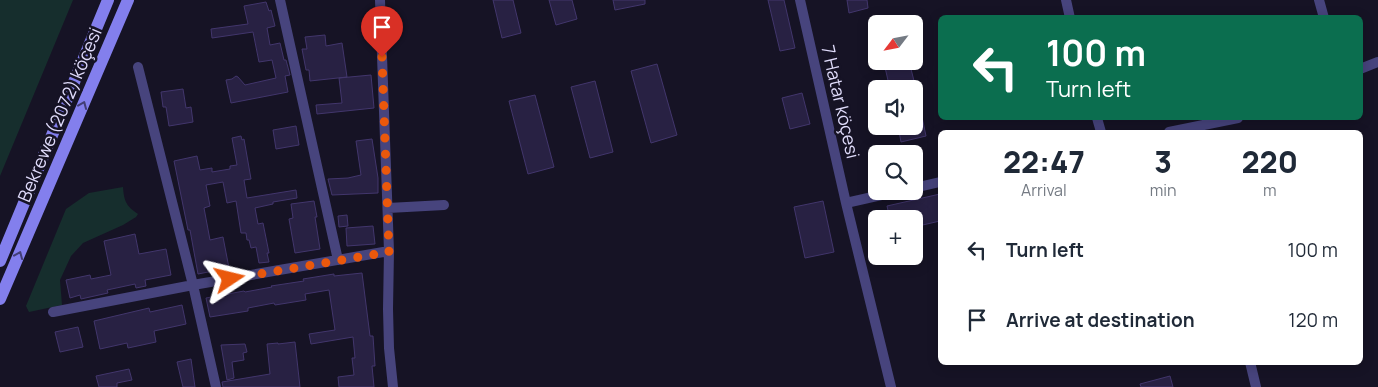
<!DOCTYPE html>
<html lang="en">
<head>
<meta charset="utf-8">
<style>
	:root { --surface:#fff; --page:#f6f6f7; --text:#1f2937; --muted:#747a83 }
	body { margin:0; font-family:Manrope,sans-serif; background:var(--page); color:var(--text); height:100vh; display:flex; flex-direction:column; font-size:19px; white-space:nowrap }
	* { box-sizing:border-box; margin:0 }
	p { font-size:16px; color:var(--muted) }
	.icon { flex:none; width:28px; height:28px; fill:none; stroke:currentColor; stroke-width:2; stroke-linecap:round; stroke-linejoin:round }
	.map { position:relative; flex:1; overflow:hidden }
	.sheet { position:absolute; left:938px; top:130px; width:425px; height:235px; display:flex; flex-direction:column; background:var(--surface); border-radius:8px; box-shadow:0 2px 12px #0003 }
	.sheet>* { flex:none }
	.top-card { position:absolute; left:938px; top:15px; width:425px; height:105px; border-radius:8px; box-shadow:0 2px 12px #0003; background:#0b6e4f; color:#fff; overflow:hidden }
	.needle { width:32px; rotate:238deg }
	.controls { position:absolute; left:868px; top:15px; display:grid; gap:10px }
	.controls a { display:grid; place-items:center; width:55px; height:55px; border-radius:8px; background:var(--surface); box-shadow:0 2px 12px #0003; font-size:25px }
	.pin { position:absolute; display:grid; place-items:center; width:42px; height:42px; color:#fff; margin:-51px -21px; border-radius:50% 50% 50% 0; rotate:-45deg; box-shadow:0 0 5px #0007 }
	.pin .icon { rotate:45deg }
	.me { position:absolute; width:55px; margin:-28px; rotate:80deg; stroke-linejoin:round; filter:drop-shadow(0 0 4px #0008) }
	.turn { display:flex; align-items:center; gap:18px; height:105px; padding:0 25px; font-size:22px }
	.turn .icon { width:65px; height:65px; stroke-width:2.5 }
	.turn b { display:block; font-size:35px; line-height:42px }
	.eta { display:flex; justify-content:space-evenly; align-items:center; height:85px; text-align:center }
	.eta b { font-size:30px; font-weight:800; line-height:35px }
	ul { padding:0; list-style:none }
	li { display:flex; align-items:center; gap:15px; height:70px; padding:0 25px }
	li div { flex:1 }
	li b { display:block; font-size:19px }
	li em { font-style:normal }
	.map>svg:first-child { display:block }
	.green { fill:#162e2d }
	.building { fill:#282143; stroke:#42366c }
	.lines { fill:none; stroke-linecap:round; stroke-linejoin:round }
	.street { stroke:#47447d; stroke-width:10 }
	.secondary { stroke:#837fed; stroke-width:12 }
	.oneway { stroke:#423e75 }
	.route { stroke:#ea580c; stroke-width:9; stroke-dasharray:0 16.2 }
	.labels { text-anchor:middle; stroke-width:5; stroke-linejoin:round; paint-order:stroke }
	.street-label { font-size:18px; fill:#dfdbfa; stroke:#161325 }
</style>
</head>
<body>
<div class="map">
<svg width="1378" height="387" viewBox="0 0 1378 387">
	<rect width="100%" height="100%" fill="#161325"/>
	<path class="green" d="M 0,0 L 73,0 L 0,176 Z
		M 123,187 C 124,201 126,206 138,214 L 136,217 L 123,225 L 83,243 L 71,256 L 60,280 L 62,305 L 29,312 L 26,306 L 66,209 L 89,193 Z"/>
	<path class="building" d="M 493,0 L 513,0 L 521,33 L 502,38 Z
		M 549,0 L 572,0 L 577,19 L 556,25 Z
		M 613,0 L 645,0 L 645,4 L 615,10 Z
		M 768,0 L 784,0 L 795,48 L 780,51 Z
		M 847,0 L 867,0 L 868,8 L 849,13 Z
		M 266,2 L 269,11 L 271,10 L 275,26 L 267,28 L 270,45 L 280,43 L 284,60 L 286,60 L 290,75 L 285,76 L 288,92 L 231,103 L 226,80 L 232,79 L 236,76 L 238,77 L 245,85 L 276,78 L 272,60 L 259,62 L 253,32 L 212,38 L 211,29 L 248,24 L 244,6 Z
		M 325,35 L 326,46 L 342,43 L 347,77 L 310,81 L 309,70 L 306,70 L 302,49 L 307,49 L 305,37 Z
		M 894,61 L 909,61 L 916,89 L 890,89 L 884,63 Z
		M 657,64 L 677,135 L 651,143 L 631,71 Z
		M 371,75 L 374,108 L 317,114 L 316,105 L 342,103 L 339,78 Z
		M 595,81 L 613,152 L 590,158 L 571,87 Z
		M 183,89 L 186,108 L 191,107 L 193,122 L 169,126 L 166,107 L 163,107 L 161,92 Z
		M 802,93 L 810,124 L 790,129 L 782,98 Z
		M 535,95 L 554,167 L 528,174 L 509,101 Z
		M 914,98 L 918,98 L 926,136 L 901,142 L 898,126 L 914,126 Z
		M 296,126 L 299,145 L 276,149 L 273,130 Z
		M 241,136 L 242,140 L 244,139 L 251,179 L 244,180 L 247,198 L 296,190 L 297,198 L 273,202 L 273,204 L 255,208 L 258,224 L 263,223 L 269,253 L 267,253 L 269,262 L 259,263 L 256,247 L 251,248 L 249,240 L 247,240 L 246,233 L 241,233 L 236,201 L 227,203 L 223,182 L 206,185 L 210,206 L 204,208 L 210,240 L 223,237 L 229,268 L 198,274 L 190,230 L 188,230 L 174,161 L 197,156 L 200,170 L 212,168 L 212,172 L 230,169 L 230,166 L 237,165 L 232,138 Z
		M 372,139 L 378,178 L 378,193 L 332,195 L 328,179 L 348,178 L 361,175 L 356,141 Z
		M 940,194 L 940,221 L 914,227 L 914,219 L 890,219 L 887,206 Z
		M 314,201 L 317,217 L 315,217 L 320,249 L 295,253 L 289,219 L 293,218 L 291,204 Z
		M 823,201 L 834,252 L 805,258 L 794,207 Z
		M 347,215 L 348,226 L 339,227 L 338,216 Z
		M 373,226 L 375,244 L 347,246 L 346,228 Z
		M 135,234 L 139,254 L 166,249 L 171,275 L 145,280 L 146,286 L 136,288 L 135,284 L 107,290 L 108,293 L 81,299 L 80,295 L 70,298 L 66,280 L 90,275 L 91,279 L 111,275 L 104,241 Z
		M 362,273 L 370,336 L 373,336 L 375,366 L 372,366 L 374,387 L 339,387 L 338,377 L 354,375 L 352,358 L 355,358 L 353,337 L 311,344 L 309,334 L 335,330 L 329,290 L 305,294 L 306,300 L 275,305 L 274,303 L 248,308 L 248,311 L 210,317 L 206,298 L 244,291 L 245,292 L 272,287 L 271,286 L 304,281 L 303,279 L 334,274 L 334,276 Z
		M 182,305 L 186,324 L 154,331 L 156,342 L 128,348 L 127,343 L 100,349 L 94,321 L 149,308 L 150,312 Z
		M 78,327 L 83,347 L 60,352 L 55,332 Z
		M 295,342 L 300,387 L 223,387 L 222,382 L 270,374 L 267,344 L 278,343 L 278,344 Z
		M 245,344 L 247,352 L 243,353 L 244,360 L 232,362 L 234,378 L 227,380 L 221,345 Z
		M 191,359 L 195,387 L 183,387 L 177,362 Z
		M 129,369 L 132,380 L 117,383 L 117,387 L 99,387 L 96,376 Z
		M 1170,376 L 1173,387 L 1141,387 L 1140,384 Z"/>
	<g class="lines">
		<path class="street" d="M 280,0 L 338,260
			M 380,0 L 389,251 L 388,309 L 389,348 L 393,387
			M 800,0 L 846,203 L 891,387
			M 1066,0 L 1070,18
			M 1319,0 L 1324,18
			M 138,67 L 193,285 L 216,387
			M 1360,69 L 1378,62
			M 1097,118 L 1101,132
			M 1169,132 L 1238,118
			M 914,188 L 940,182
			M 846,203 L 899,191
			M 388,208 L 444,205
			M 53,312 L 193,285 L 389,251
			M 1250,362 L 1256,387"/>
		<path class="secondary" d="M 0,261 L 108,0
			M 0,299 L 128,0"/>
	</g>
	<defs><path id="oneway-chevron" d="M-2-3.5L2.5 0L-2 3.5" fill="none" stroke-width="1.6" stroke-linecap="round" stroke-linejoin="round" transform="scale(1.25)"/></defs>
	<g class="oneway">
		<use href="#oneway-chevron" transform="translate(83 105) rotate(-67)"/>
		<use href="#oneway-chevron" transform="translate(19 255) rotate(-67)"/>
	</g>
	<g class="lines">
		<path class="route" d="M 230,279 L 389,252 L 382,57"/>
	</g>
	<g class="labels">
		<g class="street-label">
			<text transform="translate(840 102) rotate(77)" y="6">7 Hatar köçesi</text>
			<text transform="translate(60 115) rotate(-67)" y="6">Bekrewe (2072) köçesi</text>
		</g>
	</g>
</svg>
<div class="controls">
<a><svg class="needle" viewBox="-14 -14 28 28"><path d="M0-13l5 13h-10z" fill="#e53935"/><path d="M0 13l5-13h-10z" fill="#747a83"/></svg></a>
<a><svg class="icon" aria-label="sound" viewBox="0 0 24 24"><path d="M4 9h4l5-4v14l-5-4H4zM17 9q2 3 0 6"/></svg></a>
<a><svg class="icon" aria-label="search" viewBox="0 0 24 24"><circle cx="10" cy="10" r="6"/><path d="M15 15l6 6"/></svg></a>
<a>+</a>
</div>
<div class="pin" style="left:382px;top:57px;background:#d93025"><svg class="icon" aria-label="arrive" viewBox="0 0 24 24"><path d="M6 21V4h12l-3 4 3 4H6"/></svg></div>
<svg class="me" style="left:230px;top:279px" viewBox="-20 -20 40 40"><path d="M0-17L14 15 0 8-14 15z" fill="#ea580c" stroke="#fff" stroke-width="4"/></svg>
<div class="top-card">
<div class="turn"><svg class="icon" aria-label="left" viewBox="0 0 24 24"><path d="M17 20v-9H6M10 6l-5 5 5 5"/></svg><div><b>100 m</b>Turn left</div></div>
</div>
<section class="sheet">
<div class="eta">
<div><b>22:47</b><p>Arrival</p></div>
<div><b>3</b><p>min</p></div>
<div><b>220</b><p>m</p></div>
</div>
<ul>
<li><svg class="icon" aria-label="left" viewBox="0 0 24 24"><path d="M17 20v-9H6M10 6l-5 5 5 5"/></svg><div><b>Turn left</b></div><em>100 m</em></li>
<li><svg class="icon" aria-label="arrive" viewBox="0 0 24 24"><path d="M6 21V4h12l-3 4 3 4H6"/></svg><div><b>Arrive at destination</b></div><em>120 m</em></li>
</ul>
</section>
</div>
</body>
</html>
